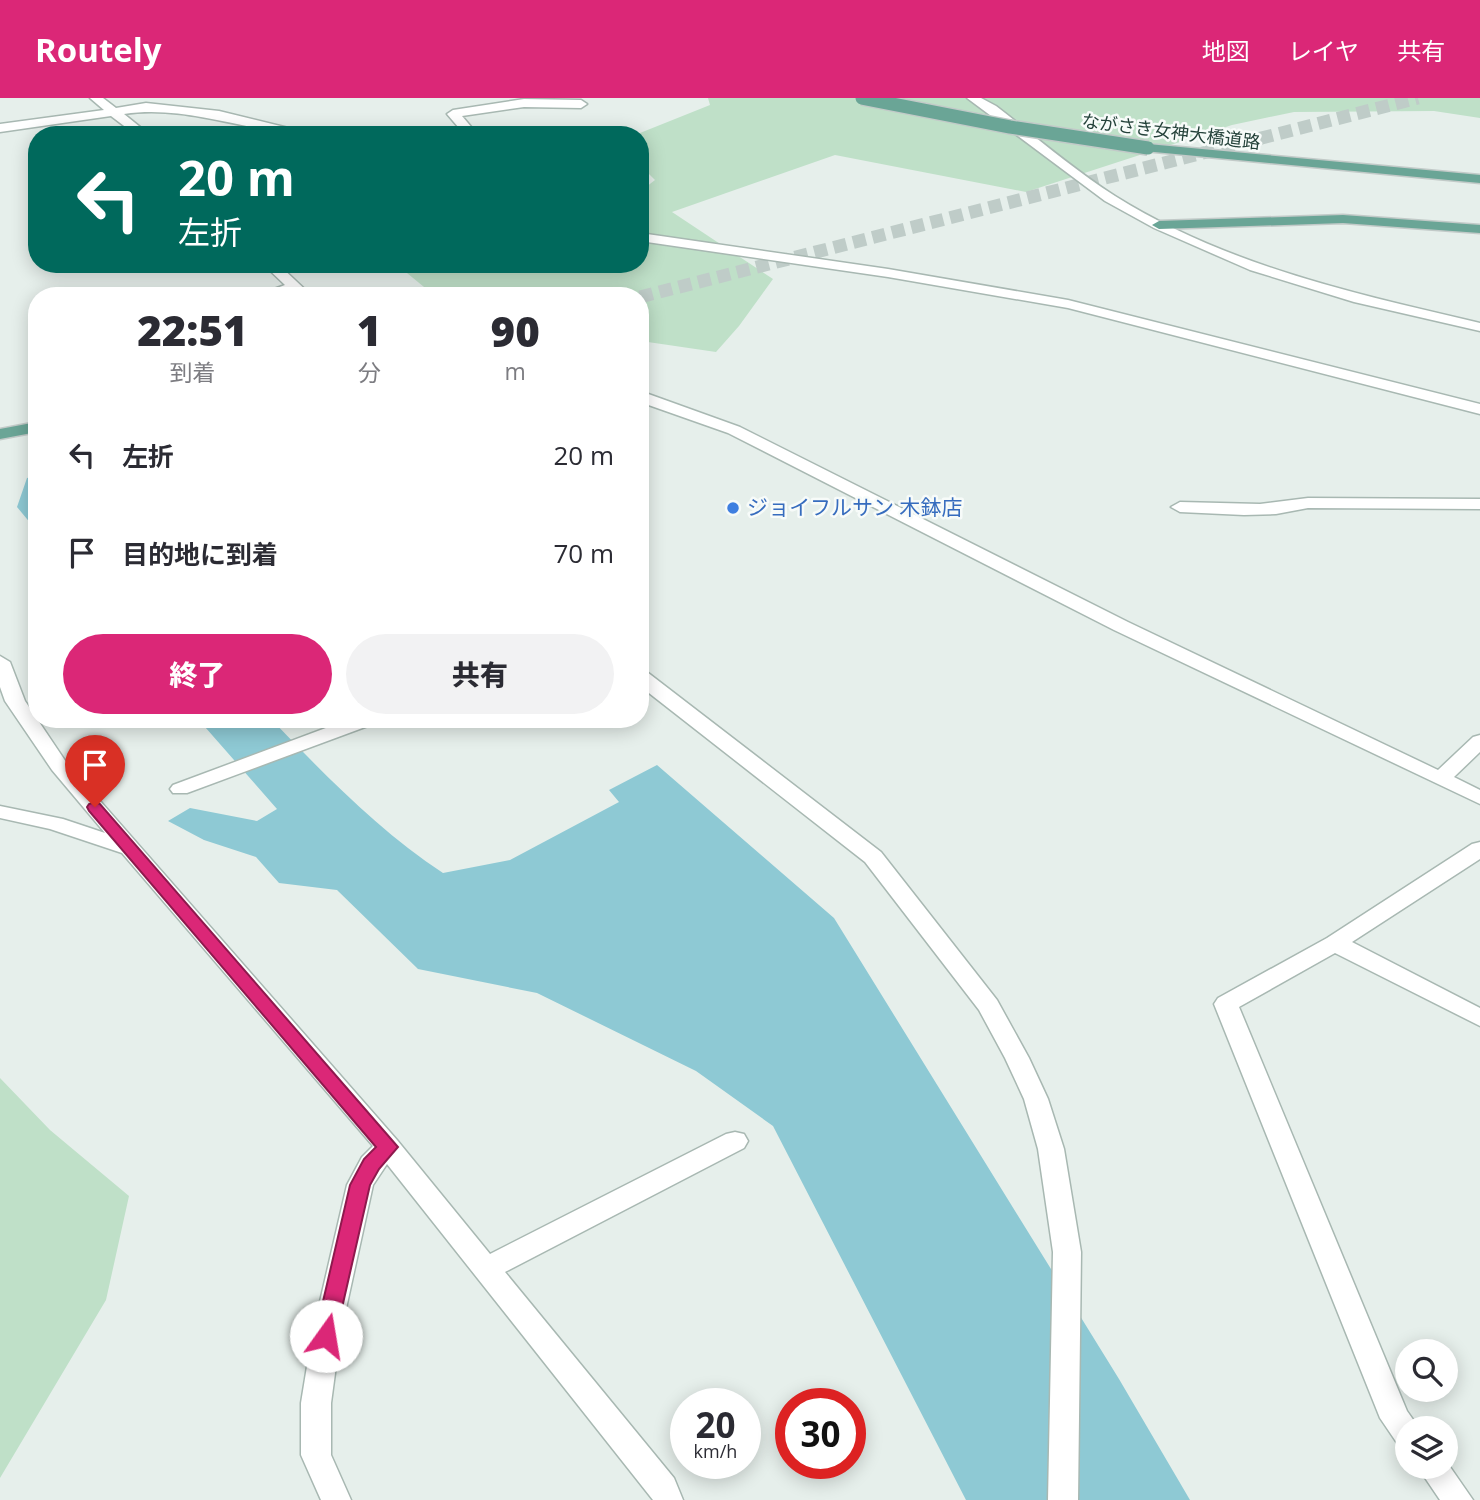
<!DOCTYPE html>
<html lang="ja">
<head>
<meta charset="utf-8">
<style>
	:root { --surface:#fff; --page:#f2f2f3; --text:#2b2b33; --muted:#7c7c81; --accent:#db2777 }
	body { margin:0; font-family:"Open Sans","Noto Sans JP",sans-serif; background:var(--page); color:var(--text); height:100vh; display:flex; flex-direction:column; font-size:26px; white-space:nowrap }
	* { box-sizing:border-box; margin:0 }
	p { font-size:23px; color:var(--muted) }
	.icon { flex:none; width:38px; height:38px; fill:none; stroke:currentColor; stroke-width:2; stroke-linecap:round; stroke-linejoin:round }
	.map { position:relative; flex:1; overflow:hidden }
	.sheet { position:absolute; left:28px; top:189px; width:621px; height:441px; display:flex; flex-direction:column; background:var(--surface); border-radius:28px; box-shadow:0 4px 18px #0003 }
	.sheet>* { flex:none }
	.top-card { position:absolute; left:28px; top:28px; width:621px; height:147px; border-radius:28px; box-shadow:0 4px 18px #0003; background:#00695c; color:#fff; overflow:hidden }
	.tools { position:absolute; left:1395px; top:1241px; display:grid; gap:14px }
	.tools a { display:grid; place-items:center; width:63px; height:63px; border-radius:50%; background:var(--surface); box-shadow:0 4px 18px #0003; font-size:35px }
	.speed { position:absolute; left:670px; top:1290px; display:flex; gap:14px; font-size:35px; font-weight:700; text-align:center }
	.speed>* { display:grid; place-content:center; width:91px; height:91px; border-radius:50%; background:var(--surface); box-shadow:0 4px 18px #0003; line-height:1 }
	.speed small { font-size:18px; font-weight:400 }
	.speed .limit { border:10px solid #d22; background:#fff; color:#111 }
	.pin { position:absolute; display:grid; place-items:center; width:60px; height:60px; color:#fff; margin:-72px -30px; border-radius:50% 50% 50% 0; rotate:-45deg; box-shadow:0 0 7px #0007 }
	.pin .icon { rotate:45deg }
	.me { position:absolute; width:77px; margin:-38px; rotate:13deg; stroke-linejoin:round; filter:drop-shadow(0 0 5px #0008) }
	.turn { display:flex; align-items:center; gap:24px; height:147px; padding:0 35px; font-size:32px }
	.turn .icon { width:91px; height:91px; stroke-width:2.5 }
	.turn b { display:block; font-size:49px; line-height:60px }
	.eta { display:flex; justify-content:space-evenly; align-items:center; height:119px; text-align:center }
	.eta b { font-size:42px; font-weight:800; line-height:49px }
	.action { display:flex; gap:14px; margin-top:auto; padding:14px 35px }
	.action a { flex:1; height:80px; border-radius:42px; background:var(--accent); color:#fff; font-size:28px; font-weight:800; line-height:80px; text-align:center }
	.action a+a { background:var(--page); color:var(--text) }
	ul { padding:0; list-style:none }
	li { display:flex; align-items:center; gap:21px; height:98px; padding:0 35px }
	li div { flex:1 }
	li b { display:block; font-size:26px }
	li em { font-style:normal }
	header { display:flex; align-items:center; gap:42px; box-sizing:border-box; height:98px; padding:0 35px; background:var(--accent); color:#fff }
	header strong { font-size:33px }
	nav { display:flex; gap:38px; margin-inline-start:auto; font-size:24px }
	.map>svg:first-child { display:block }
	.green { fill:#bfe0c8 }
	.water { fill:#8ec9d4 }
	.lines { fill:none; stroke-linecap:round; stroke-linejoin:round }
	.major-tunnel { stroke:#bfccc8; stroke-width:13; stroke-dasharray:13 7; stroke-linecap:butt }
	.minor-casing { stroke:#a8b8b2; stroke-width:3 }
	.major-casing { stroke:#c2cac8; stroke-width:3 }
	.minor { fill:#fff; fill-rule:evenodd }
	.major { fill:#6aa596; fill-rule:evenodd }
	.major-bridge-casing { stroke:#c2cac8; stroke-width:16; stroke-linecap:butt }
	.major-bridge { stroke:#6aa596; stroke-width:13 }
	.route { fill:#db2777; stroke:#8e194d; stroke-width:2 }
	.shop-dot { fill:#3f7fe0; stroke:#f7fbf9; stroke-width:2.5 }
	.labels { text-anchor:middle; stroke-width:5; stroke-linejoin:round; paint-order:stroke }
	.far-street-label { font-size:18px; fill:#24423a; stroke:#f7fbf9 }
	.shop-label { font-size:21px; fill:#366cbe; stroke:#f7fbf9; text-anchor:start }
</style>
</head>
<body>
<header>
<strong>Routely</strong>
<nav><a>地図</a><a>レイヤ</a><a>共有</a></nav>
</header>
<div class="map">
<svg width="1480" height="1402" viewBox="0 0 1480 1402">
	<rect width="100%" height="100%" fill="#e6efeb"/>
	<path class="green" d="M 708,0 L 1480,0 L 1480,20 L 1434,13 L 1294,14 L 1232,27 L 1026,94 L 835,57 L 672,114 L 773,181 L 739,228 L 716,254 L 641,243 L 640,198 L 435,198 L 396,166 L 640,166 L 641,93 L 655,82 L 641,68 L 640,37 L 635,37 L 710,7 Z
		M 0,980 L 50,1032 L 129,1098 L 106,1202 L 0,1380 Z"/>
	<path class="water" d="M 37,377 L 37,433 L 17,409 L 27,380 Z
		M 198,621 L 271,621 C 324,676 379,733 443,775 L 510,762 L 619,704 L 609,692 L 657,667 L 834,820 L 1119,1281 L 1190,1402 L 966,1402 L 773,1028 L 696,973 L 537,895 L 418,871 L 337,792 L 279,785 L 256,759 L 204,742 L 168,723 L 190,710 L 257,723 L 277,711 Z"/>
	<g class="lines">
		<path class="major-tunnel" d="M 640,199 L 1418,0"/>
		<defs>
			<path id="minor" d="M 90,0 L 103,0 L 116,10 L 146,5 L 219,13 L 317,37 C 252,37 190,6 124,16 L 150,37 L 136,37 L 111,18 L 0,34 L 0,26 L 104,12 Z
				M 967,0 L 981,0 L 996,8 C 1035,38 1074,72 1115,98 C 1225,167 1355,196 1480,225 L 1480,233 L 1354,204 L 1250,172 L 1154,130 L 1105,103 Z
				M 524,1 L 581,2 L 587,6 L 581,10 L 524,9 L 462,18 L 478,37 L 465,37 L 447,16 L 453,12 Z
				M 640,135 L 888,171 L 1068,202 L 1480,306 L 1480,316 L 1068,210 L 888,179 L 640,143 Z
				M 263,166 L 278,166 L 312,198 L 296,198 L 292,194 L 279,198 L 255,198 L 285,187 Z
				M 640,293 L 740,329 L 1128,524 L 1438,672 L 1473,639 L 1480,637 L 1480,654 L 1454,679 L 1480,692 L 1480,706 L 1114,532 L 728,335 L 640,304 Z
				M 1308,400 L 1480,401 L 1480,411 L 1308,410 L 1276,416 L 1244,417 L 1180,414 L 1171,409 L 1180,404 L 1260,406 Z
				M 0,558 L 10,564 L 25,603 L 66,664 L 397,1042 L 490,1156 L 726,1036 L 735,1034 L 744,1036 L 748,1043 L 744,1050 L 505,1174 L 674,1380 L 683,1402 L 653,1402 L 387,1066 L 373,1087 L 340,1238 L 331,1305 L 331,1357 L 351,1402 L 321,1402 L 301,1357 L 301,1305 L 312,1238 L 347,1087 L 362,1059 L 373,1048 L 122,755 L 50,731 L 0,720 L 0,708 L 63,721 L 105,735 L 52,672 L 5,603 L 0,589 Z
				M 640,572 L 647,574 L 881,754 L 997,902 L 1029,960 L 1048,1001 L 1064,1051 L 1081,1154 L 1078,1402 L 1048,1402 L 1053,1154 L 1038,1051 L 1024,1001 L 1005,960 L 979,912 L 865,764 L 640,588 Z
				M 350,621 L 379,621 L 376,625 L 187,695 L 173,695 L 170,691 L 173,687 Z
				M 1480,744 L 1480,761 L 1352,844 L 1480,910 L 1480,928 L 1335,855 L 1239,909 L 1407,1313 L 1419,1330 L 1407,1330 L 1407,1348 L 1397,1345 L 1380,1320 L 1214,906 L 1218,900 L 1327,840 L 1472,746 Z
				M 1446,1363 L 1473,1402 L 1440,1402 L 1417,1368 L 1446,1368 Z"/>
			<path id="major" d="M 1148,46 L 1480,77 L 1480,85 L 1144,53 L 1144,47 Z
				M 1343,117 L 1480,127 L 1480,135 L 1343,125 L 1159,131 L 1152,127 L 1159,123 Z
				M 37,324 L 37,334 L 0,341 L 0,331 Z"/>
		</defs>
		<use href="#minor" class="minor-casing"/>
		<use href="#major" class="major-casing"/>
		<use href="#minor" class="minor"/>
		<use href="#major" class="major"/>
		<defs>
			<path id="major-bridge" d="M 862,0 L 1010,29 L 1148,50"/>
		</defs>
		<use href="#major-bridge" class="major-bridge-casing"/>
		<use href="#major-bridge" class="major-bridge"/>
	</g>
	<path class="route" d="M 95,704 L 100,706 L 398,1049 L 379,1071 L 370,1087 L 334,1245 L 326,1247 L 318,1245 L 315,1238 L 350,1087 L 364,1061 L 376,1049 L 89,713 L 87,709 L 89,706 Z"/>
	<circle class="shop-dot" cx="733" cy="410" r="7"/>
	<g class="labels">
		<g class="far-street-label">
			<text transform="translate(1171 34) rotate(7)" y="6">ながさき女神大橋道路</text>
		</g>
		<g class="shop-label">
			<text x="747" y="417">ジョイフルサン 木鉢店</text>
		</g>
	</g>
</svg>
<div class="tools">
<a><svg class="icon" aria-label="search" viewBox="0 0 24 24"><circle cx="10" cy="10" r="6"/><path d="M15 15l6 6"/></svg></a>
<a><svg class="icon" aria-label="layers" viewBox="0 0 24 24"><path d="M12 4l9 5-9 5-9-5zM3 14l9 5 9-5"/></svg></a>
</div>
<div class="speed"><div>20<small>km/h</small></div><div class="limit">30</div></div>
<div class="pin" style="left:95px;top:709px;background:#d93025"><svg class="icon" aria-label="arrive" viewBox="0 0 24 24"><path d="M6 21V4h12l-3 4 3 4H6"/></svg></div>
<svg class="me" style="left:326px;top:1238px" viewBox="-20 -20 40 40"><circle r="19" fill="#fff"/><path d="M0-13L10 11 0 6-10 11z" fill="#db2777"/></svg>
<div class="top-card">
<div class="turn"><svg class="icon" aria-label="left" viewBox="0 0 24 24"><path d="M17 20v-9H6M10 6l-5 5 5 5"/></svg><div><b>20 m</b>左折</div></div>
</div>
<section class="sheet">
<div class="eta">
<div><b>22:51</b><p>到着</p></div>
<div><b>1</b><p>分</p></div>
<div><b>90</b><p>m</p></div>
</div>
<ul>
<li><svg class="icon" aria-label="left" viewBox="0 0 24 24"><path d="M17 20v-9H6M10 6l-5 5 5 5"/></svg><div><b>左折</b></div><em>20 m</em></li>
<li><svg class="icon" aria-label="arrive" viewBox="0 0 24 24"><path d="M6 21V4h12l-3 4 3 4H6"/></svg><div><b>目的地に到着</b></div><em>70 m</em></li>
</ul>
<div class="action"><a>終了</a><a>共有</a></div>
</section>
</div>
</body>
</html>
